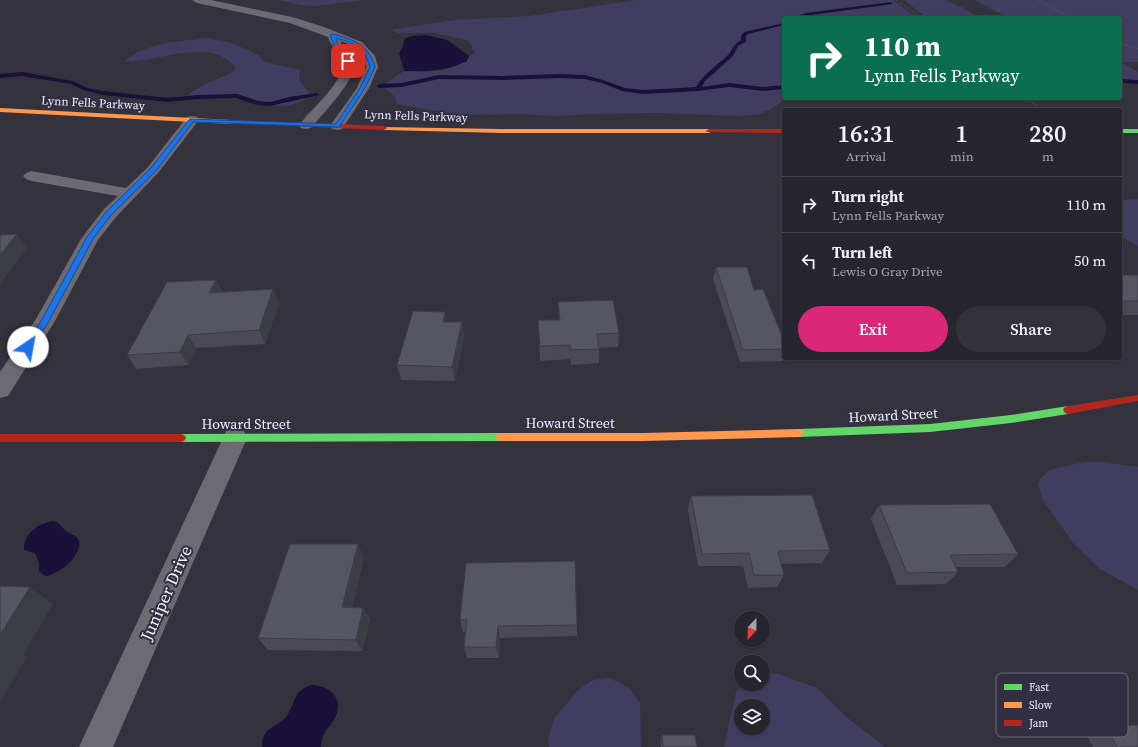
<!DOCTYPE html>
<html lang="en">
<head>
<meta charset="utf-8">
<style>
	:root { --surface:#27262e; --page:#33323a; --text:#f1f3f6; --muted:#a4a5aa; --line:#43434a; --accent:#db2777 }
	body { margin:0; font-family:"Source Serif 4",serif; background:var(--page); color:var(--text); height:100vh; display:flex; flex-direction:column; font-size:15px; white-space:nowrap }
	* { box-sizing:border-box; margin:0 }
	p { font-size:13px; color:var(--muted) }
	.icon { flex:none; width:22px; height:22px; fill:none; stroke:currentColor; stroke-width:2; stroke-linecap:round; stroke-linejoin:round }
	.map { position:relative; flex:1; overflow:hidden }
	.side { position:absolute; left:782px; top:108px; width:340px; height:252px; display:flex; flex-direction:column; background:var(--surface); border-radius:4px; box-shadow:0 1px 3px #0004,0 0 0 1px var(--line) }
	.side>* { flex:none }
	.guide { position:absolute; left:782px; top:16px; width:340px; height:84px; border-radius:4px; box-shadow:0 1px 3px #0004,0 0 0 1px var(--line); background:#0b6e4f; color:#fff; overflow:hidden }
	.needle { width:26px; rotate:202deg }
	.tools { position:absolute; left:734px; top:611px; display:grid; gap:8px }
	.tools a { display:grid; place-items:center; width:36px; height:36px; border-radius:50%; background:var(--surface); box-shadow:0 1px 3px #0004,0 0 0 1px var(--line); font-size:20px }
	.pin { position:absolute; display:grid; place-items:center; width:34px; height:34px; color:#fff; margin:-17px; border-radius:8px; box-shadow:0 2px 6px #0006 }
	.me { position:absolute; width:44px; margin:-22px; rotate:33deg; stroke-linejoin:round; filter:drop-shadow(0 0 3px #0008) }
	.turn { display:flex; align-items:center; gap:14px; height:84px; padding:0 16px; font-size:18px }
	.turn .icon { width:52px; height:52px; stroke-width:2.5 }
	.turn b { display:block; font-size:28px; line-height:34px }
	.eta { display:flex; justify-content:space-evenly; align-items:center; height:68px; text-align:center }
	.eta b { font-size:24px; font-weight:600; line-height:28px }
	.primary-button { display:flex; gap:8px; margin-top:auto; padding:8px 16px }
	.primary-button a { flex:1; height:46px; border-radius:24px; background:var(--accent); color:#fff; font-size:16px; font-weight:600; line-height:46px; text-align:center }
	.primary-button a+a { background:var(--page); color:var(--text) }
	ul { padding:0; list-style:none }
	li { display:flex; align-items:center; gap:12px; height:56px; padding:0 16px; border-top:1px solid var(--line) }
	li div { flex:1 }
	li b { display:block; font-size:15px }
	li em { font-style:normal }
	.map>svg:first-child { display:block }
	.green { fill:#403d60; fill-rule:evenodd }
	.water { fill:#1a1138 }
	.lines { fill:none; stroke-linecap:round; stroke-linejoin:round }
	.stream { fill:#1a1138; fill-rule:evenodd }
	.path-far1 { stroke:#6b6a73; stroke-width:1; stroke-dasharray:0.5 1.5; stroke-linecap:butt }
	.path { stroke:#6b6a73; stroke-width:1.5; stroke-dasharray:0.5 2; stroke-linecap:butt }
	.street { fill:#6c6b73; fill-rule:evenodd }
	.fast { fill:#63d668; fill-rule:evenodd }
	.slow { fill:#ff974d; fill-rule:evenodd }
	.jam { fill:#b3261e; fill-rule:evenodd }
	.wall { fill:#4a4954 }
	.shaded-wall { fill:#3c3c45 }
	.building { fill:#565562; stroke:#3c3c45 }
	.route { fill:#1a73e8; stroke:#114b97 }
	.labels { text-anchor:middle; stroke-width:4; stroke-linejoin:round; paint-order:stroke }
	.far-street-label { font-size:12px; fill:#f0effb; stroke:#312f41 }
	.street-label { font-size:14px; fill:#f0effb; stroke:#312f41 }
	.near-street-label { font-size:17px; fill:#f0effb; stroke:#312f41 }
	.key { fill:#312f41; stroke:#6a6979; stroke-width:1 }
	.key-label { font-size:11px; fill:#f0effb }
</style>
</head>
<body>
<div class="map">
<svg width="1138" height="747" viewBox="0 0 1138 747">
	<rect width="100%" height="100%" fill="#34333d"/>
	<path class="green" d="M 279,0 L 365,0 L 315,6 L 300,5 Z
		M 636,0 L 893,0 L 917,18 L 784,18 L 784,98 L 786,98 L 776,106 L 761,114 L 739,116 L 657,113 L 595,114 L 557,116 L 517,114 L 469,115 L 447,113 L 397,104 C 395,93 389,93 382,86 L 404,71 L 425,72 L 443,70 L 462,63 L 467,61 L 469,56 L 476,52 L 472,50 L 472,46 L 467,40 L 433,33 L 399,33 L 391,31 L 395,29 L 455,20 L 530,16 Z
		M 904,0 L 946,0 L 963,8 L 979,18 L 927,18 Z
		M 974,0 L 1138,0 L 1138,62 L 1121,62 L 1138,72 L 1138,84 L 1120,83 L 1120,18 L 1009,18 Z
		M 207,38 L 232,43 L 258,55 L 263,60 L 269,63 L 300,70 L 299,79 L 311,96 C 291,107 281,109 259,102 C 253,101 247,97 241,96 C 223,93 205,99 186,98 C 195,85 223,79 235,70 L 234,64 C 227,61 224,56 216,54 C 189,47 153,61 124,62 C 143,43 182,41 207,38 Z
		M 1138,199 L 1138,246 L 1120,236 L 1120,200 Z
		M 1084,462 L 1103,462 L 1138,467 L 1138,590 L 1100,569 L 1073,543 L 1043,500 L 1038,485 L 1040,479 L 1050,470 Z
		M 763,673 L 778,674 L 817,688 L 850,720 L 885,747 L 724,747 L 736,692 L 744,684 L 763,684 ZM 741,706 L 763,706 L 763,728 L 741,728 Z
		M 610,678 L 629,688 L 640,703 L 641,747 L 549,747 L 548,738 L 554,719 L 578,690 L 593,680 Z"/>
	<path class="water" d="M 426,35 L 447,40 L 469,56 L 467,61 C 446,72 427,71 404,71 L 399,53 L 403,46 L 404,39 L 412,36 Z
		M 53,521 C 60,522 60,526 65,530 C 69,535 77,534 79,541 C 82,556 59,575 45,576 L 39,571 L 39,563 L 35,553 L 24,550 C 23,533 39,523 53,521 Z
		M 312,685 C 327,686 342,695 337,713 C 333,727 322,728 321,747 L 262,747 C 261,729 274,728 284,719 C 296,708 291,689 312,685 Z"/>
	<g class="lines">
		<path class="stream" d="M 891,2 L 893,4 L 789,18 L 806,13 Z
			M 784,23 L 784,25 L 748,34 L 746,36 L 746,42 L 738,46 L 733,56 L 705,81 L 702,87 L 729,83 L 763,87 L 784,85 L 784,89 L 763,91 L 729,87 L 698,91 L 643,94 L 622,91 L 602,83 L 585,79 L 559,78 L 504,80 L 439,79 L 401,87 L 379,88 L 376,86 L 379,84 L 401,83 L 439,75 L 504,76 L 559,74 L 585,75 L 606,81 L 625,88 L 643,90 L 696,87 C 704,74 716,66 727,56 C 734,49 732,45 741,40 L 741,36 L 744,32 Z
			M 22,72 L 73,81 L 87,88 L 103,91 L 168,98 L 197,95 L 237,94 L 258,101 L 270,102 L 289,97 L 317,93 L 320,95 L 270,106 L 257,105 L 236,98 L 197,99 L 168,102 L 103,95 L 83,90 L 71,84 L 22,76 L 0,78 L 0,74 Z
			M 1120,79 L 1138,80 L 1138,84 L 1120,83 Z"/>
		<path class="path-far1" d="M 896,0 L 922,18
			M 1038,0 L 1072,18
			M 1120,43 L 1138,49"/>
		<path class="path" d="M 1027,98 L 1042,110"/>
		<path class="street" d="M 192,0 L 211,0 L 292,17 L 324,27 L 362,42 L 375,56 L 378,67 L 369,88 L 342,129 L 337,130 L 332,129 L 330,126 L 357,88 L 366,67 L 363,57 L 354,46 L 340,41 C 344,48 352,54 354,62 C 357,80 322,114 311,128 L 306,129 L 301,128 L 299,125 C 310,110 346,81 342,61 C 340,52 330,46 328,37 L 290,23 L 197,3 Z
			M 192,116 L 197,117 L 199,120 L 158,173 L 116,217 L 98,240 L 55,321 L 8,396 L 0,398 L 0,372 L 36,319 L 81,239 L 104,209 L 118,196 L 31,181 L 26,179 L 23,176 L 26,173 L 31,171 L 126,188 L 148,167 L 187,117 Z
			M 235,428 L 244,431 L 247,438 L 113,747 L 79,747 L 223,438 L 226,431 Z"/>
		<path class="fast" d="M 1120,129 L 1138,129 L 1138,133 L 1120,133 Z
			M 1068,406 L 1071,407 L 1073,410 L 1071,413 L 1068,414 L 1011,423 L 930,432 L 799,437 L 796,436 L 794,433 L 796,430 L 799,429 L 930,424 L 1011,415 Z
			M 500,433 L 503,434 L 505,437 L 503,440 L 500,441 L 181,442 L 178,441 L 176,438 L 178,435 L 181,434 Z"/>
		<path class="slow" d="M 0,108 L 231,120 L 234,122 L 231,124 L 0,112 Z
			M 382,127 L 501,129 L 709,129 L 712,131 L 709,133 L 501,133 L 384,130 L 382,129 Z
			M 799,429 L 802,430 L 804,433 L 802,436 L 799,437 L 643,441 L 500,441 L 497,440 L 495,437 L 497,434 L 500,433 L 643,433 Z"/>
		<path class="jam" d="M 231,120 L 384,126 L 387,128 L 384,130 L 229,123 L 228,122 Z
			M 709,129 L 784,129 L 784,133 L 707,132 L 706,131 Z
			M 1138,395 L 1138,401 L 1068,414 L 1065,413 L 1063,410 L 1065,407 L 1068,406 Z
			M 0,434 L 181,434 L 184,435 L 186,438 L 184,441 L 181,442 L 0,442 Z"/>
	</g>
	<path class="wall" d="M 716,267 L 754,290 L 784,341 L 784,358 L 783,361 L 740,362 L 713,279 Z
		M 1120,275 L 1138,275 L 1138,315 L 1120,315 Z
		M 216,280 L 222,292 L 273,289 L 279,303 L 265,344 L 196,348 L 188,365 L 136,369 L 127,355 Z
		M 558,302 L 619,333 L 618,347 L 599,348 L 599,363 L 571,365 L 570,359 L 540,361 L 538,320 L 559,320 Z
		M 447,322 L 462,322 L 464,337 L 455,381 L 401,380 L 397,365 Z
		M 691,496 L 830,550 L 822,563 L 781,564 L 784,575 L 777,587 L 748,588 L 743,566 L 698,566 L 688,510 Z
		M 879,505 L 1018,554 L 1005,567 L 956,567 L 958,572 L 946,584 L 897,585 L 871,519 Z
		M 364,557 L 352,607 L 363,608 L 370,619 L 362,651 L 268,650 L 258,638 Z
		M 466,563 L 577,625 L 577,636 L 500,638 L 499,658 L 467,658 L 464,647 L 465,632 L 463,632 L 460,620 Z
		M 1106,726 L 1138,747 L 1093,747 L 1087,735 Z
		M 662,735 L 697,747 L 661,747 L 661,739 Z"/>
	<path class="shaded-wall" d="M 17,234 L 27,248 L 0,284 L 0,255 Z
		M 216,280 L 222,293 L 209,293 Z
		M 273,289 L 279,303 L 265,344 L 259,330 Z
		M 445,312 L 448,326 L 443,322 Z
		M 462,322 L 464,337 L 455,381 L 452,367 Z
		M 188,335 L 196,348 L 188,365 L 180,352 Z
		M 358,544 L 364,557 L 349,619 L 342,607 Z
		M 30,587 L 53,604 L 23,655 L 27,657 L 0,702 L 0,635 Z
		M 363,608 L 370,619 L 362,651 L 356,640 Z
		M 498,626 L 500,638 L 499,658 L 496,647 Z"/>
	<path class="building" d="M 17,234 L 0,255 L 0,235 Z
		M 716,267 L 747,267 L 754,290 L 763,289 L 784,341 L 784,349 L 743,350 Z
		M 1120,275 L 1138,275 L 1138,301 L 1120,301 Z
		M 216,280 L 209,293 L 273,289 L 259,330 L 188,335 L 180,352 L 127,355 L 167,282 Z
		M 613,300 L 619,333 L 597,334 L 599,349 L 571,350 L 570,345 L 540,346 L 538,320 L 560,320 L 558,302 Z
		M 413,311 L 445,312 L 443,322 L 462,322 L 452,367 L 397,365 Z
		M 812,495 L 830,550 L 778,551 L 784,575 L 754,575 L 749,553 L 702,554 L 691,496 Z
		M 990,504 L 1018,554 L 950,555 L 958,572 L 907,573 L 879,505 Z
		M 290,544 L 358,544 L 342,607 L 363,608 L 356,640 L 258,638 Z
		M 575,561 L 577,625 L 498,626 L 496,647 L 464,647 L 467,619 L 460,620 L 466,563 Z
		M 0,586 L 30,587 L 0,635 Z
		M 1138,725 L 1138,747 L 1117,747 L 1106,726 Z
		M 662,735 L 695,735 L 697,747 L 663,747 Z"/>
	<path class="route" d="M 333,34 C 354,40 368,44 375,67 L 365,88 L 339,127 L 193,122 L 155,172 L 112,214 L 93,239 L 49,321 L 31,349 L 25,349 L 24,347 L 41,321 L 87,237 L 107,211 L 150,169 L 190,119 L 336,124 L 360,88 L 370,67 C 364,47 354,43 336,38 L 338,45 L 351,61 L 346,62 L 334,45 L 330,35 Z"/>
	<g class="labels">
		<g class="far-street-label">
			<text transform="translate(93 103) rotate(3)" y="4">Lynn Fells Parkway</text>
			<text transform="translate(416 116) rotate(2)" y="4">Lynn Fells Parkway</text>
		</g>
		<g class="street-label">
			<text transform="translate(893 415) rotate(-3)" y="5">Howard Street</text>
			<text x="570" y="428">Howard Street</text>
			<text x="246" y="429">Howard Street</text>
		</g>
		<g class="near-street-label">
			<text transform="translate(166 593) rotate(-66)" y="6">Juniper Drive</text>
		</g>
	</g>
	<rect x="996" y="673" width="132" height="64" rx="6" class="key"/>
	<rect x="1004" y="684" width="18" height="6" fill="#63d668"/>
	<rect x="1004" y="702" width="18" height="6" fill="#ff974d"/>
	<rect x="1004" y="720" width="18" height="6" fill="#b3261e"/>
	<g class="key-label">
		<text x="1029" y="691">Fast</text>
		<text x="1029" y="709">Slow</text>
		<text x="1029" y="727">Jam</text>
	</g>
</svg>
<div class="tools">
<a><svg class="needle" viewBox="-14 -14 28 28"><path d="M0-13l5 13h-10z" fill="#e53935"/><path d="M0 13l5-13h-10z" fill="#a4a5aa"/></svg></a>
<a><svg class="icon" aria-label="search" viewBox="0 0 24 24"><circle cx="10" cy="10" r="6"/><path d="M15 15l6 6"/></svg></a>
<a><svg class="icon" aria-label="layers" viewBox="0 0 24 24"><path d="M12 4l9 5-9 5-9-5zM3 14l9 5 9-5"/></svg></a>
</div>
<div class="pin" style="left:348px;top:61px;background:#d93025"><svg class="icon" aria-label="arrive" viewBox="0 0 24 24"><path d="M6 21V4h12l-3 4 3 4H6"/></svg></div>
<svg class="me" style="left:28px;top:347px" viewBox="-20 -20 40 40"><circle r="19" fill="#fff"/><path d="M0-13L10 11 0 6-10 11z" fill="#1a73e8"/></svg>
<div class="guide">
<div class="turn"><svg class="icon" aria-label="right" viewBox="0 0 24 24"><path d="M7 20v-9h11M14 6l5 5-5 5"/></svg><div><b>110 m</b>Lynn Fells Parkway</div></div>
</div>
<section class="side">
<div class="eta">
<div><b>16:31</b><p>Arrival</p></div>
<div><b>1</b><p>min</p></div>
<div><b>280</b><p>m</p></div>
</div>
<ul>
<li><svg class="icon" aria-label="right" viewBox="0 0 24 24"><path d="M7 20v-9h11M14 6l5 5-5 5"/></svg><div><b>Turn right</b><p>Lynn Fells Parkway</p></div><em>110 m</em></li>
<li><svg class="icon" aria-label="left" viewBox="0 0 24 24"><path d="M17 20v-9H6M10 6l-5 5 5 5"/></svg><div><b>Turn left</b><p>Lewis O Gray Drive</p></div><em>50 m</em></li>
</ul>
<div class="primary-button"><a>Exit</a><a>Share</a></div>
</section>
</div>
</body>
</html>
